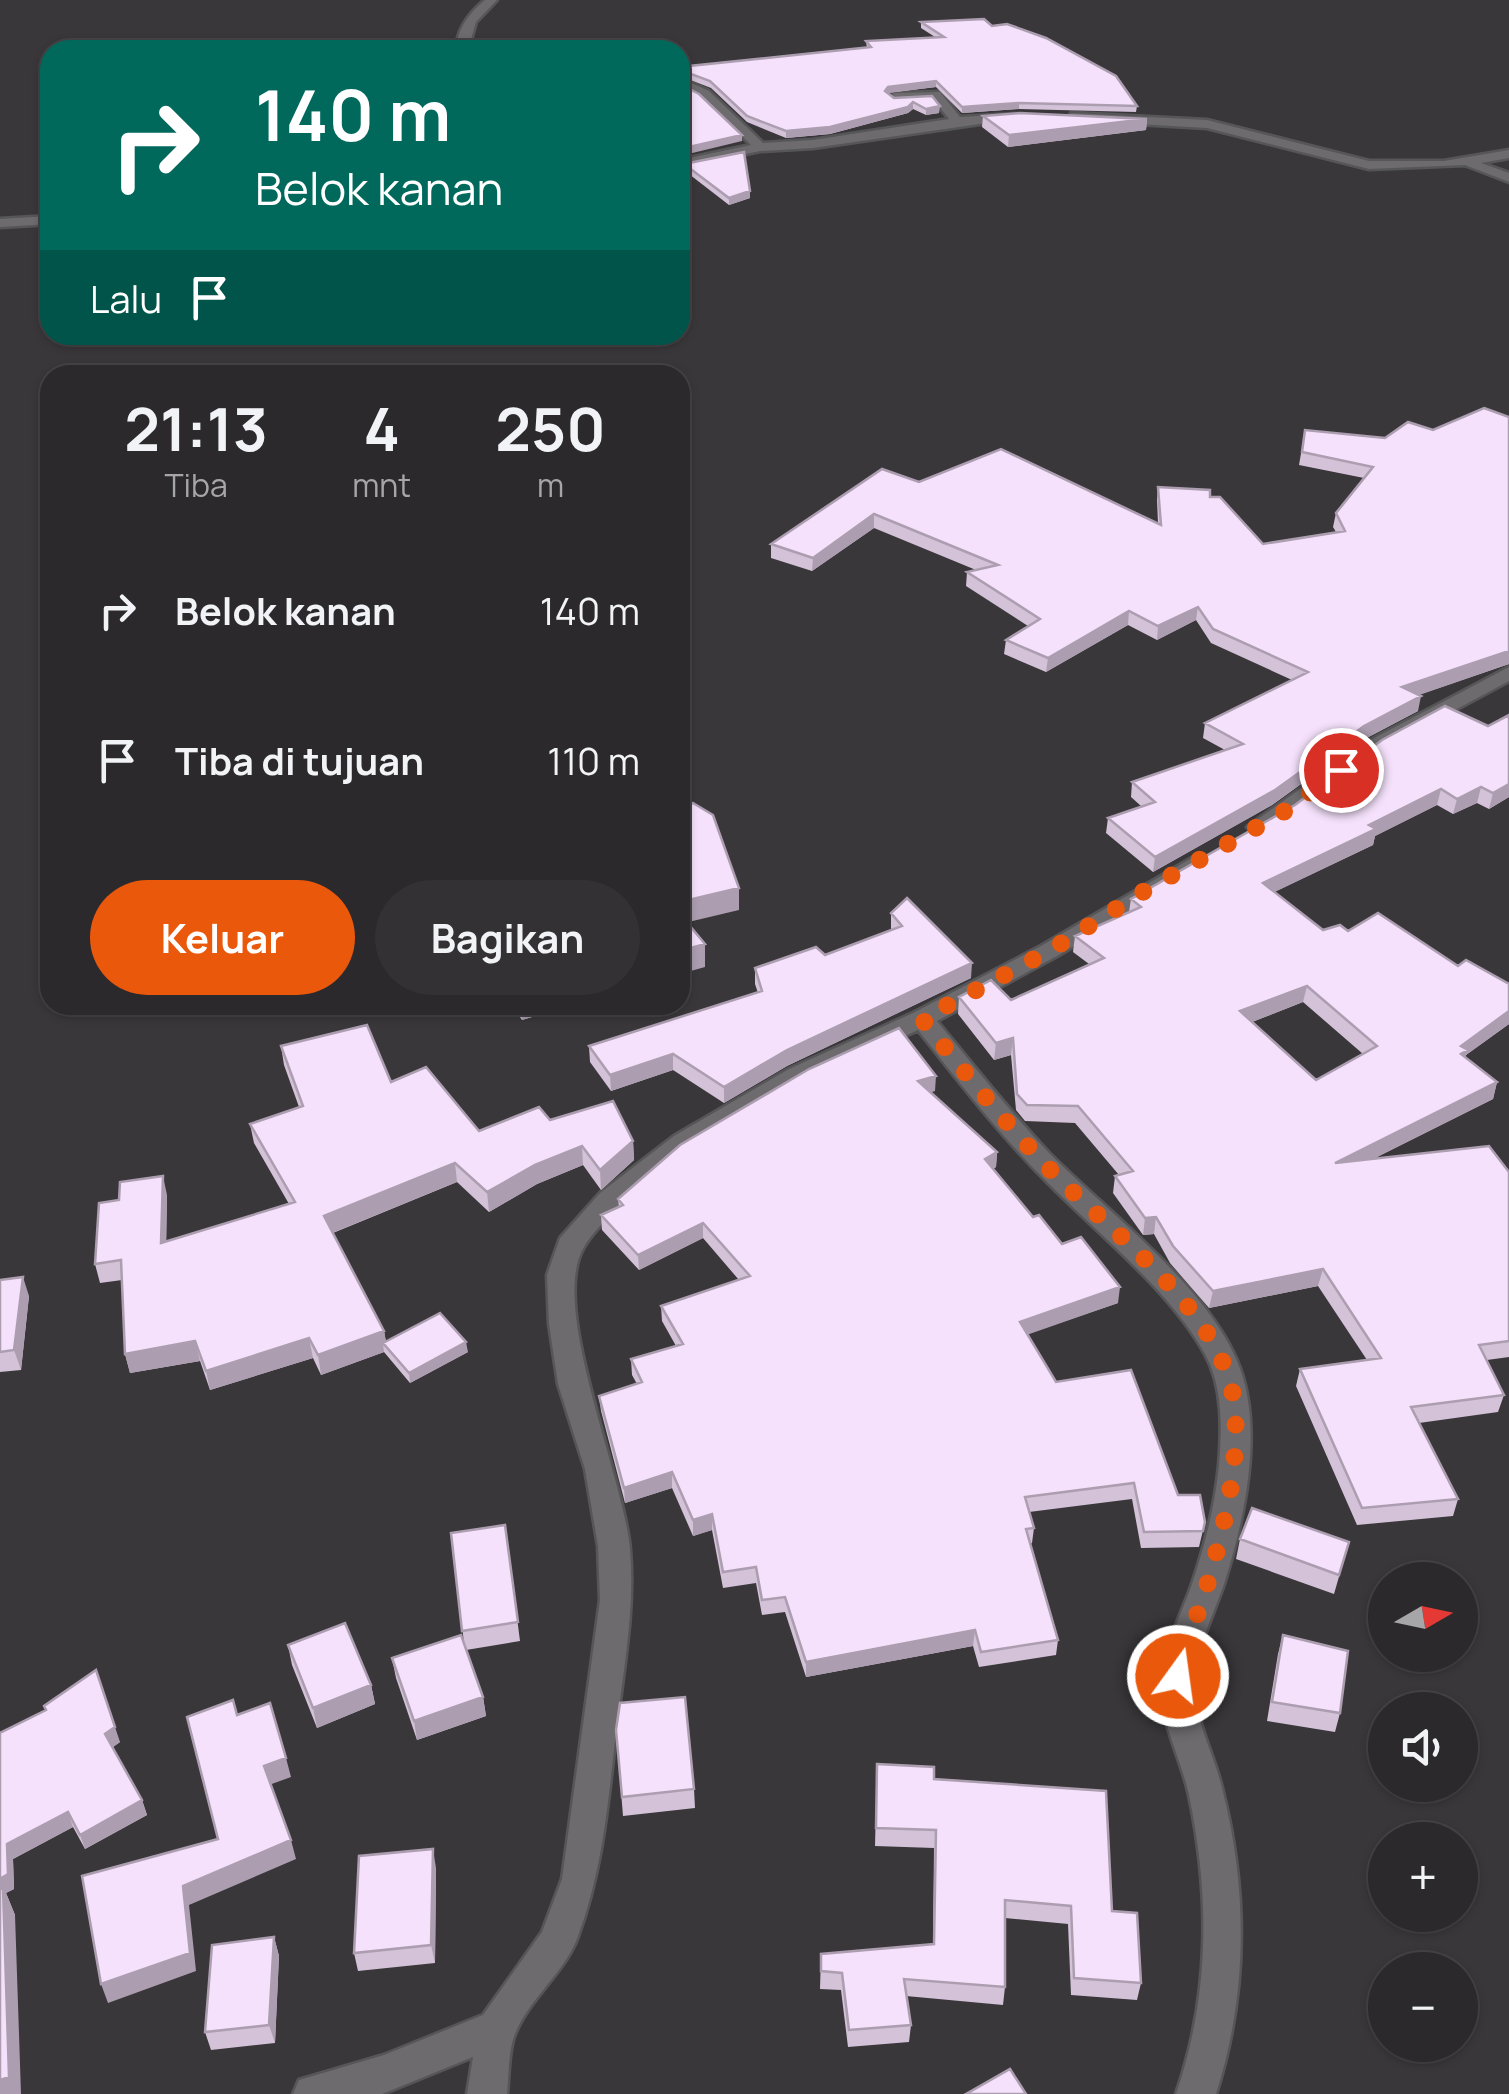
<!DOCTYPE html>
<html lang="id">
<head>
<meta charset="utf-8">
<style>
	:root { --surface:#2b292c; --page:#333134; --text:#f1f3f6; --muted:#a6a6a9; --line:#474548; --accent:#ea580c }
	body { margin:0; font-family:Manrope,sans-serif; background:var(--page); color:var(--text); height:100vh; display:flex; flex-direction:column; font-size:38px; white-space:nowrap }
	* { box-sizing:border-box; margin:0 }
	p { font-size:32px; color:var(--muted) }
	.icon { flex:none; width:55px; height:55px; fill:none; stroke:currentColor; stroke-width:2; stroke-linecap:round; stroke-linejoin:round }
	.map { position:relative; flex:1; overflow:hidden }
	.details { position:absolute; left:40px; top:365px; width:650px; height:650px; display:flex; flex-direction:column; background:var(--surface); border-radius:30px; box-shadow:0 2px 8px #0004,0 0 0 2px var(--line) }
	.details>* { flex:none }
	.banner { position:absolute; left:40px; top:40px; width:650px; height:305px; border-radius:30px; box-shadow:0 2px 8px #0004,0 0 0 2px var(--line); background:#00695c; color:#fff; overflow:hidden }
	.needle { width:65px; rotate:81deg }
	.tools { position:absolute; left:1368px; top:1562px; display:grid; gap:20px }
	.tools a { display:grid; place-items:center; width:110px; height:110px; border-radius:50%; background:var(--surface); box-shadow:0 2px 8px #0004,0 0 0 2px var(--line); font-size:50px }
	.pin { position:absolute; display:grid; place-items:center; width:85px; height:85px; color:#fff; margin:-42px; border:5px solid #fff; border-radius:50%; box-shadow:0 2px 10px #0007 }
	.me { position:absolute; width:110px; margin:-55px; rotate:14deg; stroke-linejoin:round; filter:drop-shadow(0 0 8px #0008) }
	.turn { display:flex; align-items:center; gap:35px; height:210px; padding:0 50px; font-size:45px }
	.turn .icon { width:130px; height:130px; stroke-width:2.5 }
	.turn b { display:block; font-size:70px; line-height:85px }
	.then { display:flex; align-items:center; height:95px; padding:0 50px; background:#0003; gap:20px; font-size:38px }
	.eta { display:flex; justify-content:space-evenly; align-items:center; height:170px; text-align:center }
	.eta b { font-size:60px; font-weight:700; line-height:70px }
	.button { display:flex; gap:20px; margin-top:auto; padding:20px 50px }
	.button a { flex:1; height:115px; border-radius:60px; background:var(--accent); color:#fff; font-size:40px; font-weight:700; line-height:115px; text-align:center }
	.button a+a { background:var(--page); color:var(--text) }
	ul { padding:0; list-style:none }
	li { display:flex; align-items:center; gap:30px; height:150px; padding:0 50px }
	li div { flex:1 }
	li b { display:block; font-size:38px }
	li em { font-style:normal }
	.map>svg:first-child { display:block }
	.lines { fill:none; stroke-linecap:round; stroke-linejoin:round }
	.street-casing { stroke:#565557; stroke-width:5 }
	.street { fill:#6d6b6e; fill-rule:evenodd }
	.wall { fill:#d3c2d8; fill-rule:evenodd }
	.shaded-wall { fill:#ac9eb0 }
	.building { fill:#f5e1fb; stroke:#ac9eb0; stroke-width:2.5; fill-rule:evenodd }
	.route { stroke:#ea580c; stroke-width:18; stroke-dasharray:0 32.4 }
</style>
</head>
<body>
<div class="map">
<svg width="1509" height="2094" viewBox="0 0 1509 2094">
	<rect width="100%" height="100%" fill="#39373a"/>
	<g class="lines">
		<defs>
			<path id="street" d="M 497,0 L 476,22 L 468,50 L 456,50 C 457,29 469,13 485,0 Z
				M 680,78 L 709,91 L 763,143 L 813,140 L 949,119 L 933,99 L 890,100 L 894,93 L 940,92 L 960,117 L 1016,114 L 1022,118 L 813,148 L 760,151 L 680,168 L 680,160 L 751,145 L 701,97 L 680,87 Z
				M 1071,113 L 1207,120 L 1369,161 L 1444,161 L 1509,150 L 1509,158 L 1481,163 L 1509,173 L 1509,182 L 1465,165 L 1369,169 L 1207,128 L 1067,120 Z
				M 50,216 L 50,224 L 0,227 L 0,219 Z
				M 1509,667 L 1509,681 L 1377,752 L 1266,832 L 1258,834 L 1247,827 L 1363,744 Z
				M 1197,855 L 1208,862 L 1205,867 L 1057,956 L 937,1021 C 974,1066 1010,1112 1050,1154 C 1108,1212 1206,1286 1237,1361 C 1250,1391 1252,1426 1250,1458 C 1247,1501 1237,1543 1224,1584 C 1211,1622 1190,1659 1196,1701 C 1200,1731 1215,1758 1222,1788 C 1248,1890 1248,1993 1216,2094 L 1176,2094 C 1210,1995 1210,1896 1189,1795 C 1182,1763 1166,1733 1162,1700 C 1157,1659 1179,1621 1192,1584 C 1205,1545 1215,1506 1219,1465 C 1222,1429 1223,1386 1205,1354 C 1169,1289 1097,1233 1046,1181 C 999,1134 959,1082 918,1030 C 823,1074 730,1118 648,1183 C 626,1202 599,1222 584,1247 C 548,1305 625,1479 630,1550 C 635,1608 624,1666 617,1724 C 608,1799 604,1867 577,1939 C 563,1974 529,1999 515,2034 C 508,2051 509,2076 507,2094 L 467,2094 L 473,2057 L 382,2094 L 293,2094 L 299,2080 L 384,2055 L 483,2015 L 542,1932 L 562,1879 L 600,1600 L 598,1546 L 585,1469 L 558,1384 L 549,1324 L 547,1275 L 560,1238 L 600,1193 L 674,1136 L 789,1069 L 913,1013 L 1041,946 Z"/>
		</defs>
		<use href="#street" class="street-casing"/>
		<use href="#street" class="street"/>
	</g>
	<path class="wall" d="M 921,22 L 992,26 L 1137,106 L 1136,112 L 1019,109 L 962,113 L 936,87 L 887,93 L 894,98 L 932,96 L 939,113 L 926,115 L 913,109 L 908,113 L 830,134 L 786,138 L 747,122 L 711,88 L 680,76 L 680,67 L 867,48 L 866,41 L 935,37 L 921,28 Z
		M 983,116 L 1147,119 L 1146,130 L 1008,147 L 982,127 Z
		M 684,164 L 750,198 L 729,205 L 685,171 Z
		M 1305,430 L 1385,438 L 1509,664 L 1418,695 L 1418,711 L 1361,741 L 1272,805 L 1153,872 L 1106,833 L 1108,818 L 1141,806 L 1131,797 L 1132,782 L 1225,750 L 1203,738 L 1205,723 L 1292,680 L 1211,643 L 1196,620 L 1157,640 L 1128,625 L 1046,672 L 1004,654 L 1006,640 L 1028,626 L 966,586 L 967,572 L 976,570 L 874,528 L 812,571 L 771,558 L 771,544 L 919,482 L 1158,523 L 1157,500 L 1158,487 L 1210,497 L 1263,544 L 1336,532 L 1333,527 L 1336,513 L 1364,478 L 1299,465 Z
		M 1488,726 L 1509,797 L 1489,809 L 1477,803 L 1453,814 L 1437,805 L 1375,836 L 1373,845 L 1274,892 L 1323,930 L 1348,931 L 1458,966 L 1509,984 L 1509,1024 L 1466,1055 L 1466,1058 L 1497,1082 L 1493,1099 L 1373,1159 L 1509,1172 L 1509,1357 L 1487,1360 L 1504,1395 L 1498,1412 L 1419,1423 L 1458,1499 L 1453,1516 L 1357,1525 L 1296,1386 L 1300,1369 L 1367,1360 L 1318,1286 L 1209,1308 L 1170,1263 L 1154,1234 L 1143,1235 L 1113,1193 L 1115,1176 L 1119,1175 L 1075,1123 L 1025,1121 L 1016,1110 L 1011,1055 L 994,1060 L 958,1014 L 959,997 L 1011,1000 L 1089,964 L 1073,952 L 1075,936 L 1129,912 L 1131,899 ZM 1303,1002 L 1363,1054 L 1316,1080 L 1252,1022 Z
		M 891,913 L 971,978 L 787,1066 L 724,1103 L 673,1070 L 611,1091 L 590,1062 L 589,1046 L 758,993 L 755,984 L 755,968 L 825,955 L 891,930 Z
		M 512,1005 L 572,1005 L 522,1020 Z
		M 281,1046 L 391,1082 L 479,1131 L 550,1120 L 633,1141 L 634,1160 L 601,1190 L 583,1165 L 537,1184 L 489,1212 L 457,1182 L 333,1233 L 384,1331 L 386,1342 L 468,1352 L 410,1383 L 384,1352 L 321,1375 L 313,1358 L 210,1390 L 200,1361 L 130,1373 L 125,1354 L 122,1280 L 100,1283 L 95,1264 L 119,1200 L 167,1195 L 166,1241 L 289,1204 L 254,1143 L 250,1124 L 299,1107 L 284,1065 Z
		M 935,1091 L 930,1092 L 997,1152 L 996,1167 L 993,1169 L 1033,1217 L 1062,1244 L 1118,1303 L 1027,1334 L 1056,1382 L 1205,1522 L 1199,1547 L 1141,1548 L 1132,1499 L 1029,1512 L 1034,1528 L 1032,1543 L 1030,1544 L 1058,1640 L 1056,1655 L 979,1667 L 973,1646 L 806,1677 L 785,1612 L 762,1615 L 756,1583 L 723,1588 L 712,1530 L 693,1536 L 672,1488 L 625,1503 L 601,1411 L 599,1396 L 637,1384 L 632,1375 L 631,1359 L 676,1346 L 662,1321 L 661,1306 L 739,1280 L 703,1238 L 639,1270 L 602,1230 L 601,1215 L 619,1207 L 618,1199 L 680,1145 Z
		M 0,1280 L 29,1296 L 21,1370 L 0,1372 Z
		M 505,1525 L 520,1641 L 466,1650 L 483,1697 L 486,1716 L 417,1740 L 396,1678 L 392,1658 L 464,1643 L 451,1533 Z
		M 1240,1539 L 1349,1542 L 1334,1594 L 1236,1559 Z
		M 1283,1635 L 1340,1713 L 1335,1732 L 1267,1721 L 1278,1654 Z
		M 288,1645 L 371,1685 L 375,1704 L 317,1728 L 292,1665 Z
		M 46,1710 L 120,1742 L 113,1747 L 142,1800 L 147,1815 L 85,1849 L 73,1827 L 13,1859 L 14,1889 L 6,1893 L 15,1915 L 0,2094 L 0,1733 Z
		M 616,1730 L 694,1789 L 695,1808 L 623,1816 Z
		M 877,1764 L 934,1779 L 1112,1911 L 1141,1983 L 1137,2000 L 1071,1995 L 1068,1924 L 1005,1918 L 1005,1987 L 1003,2005 L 906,1996 L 911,2025 L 909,2042 L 848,2047 L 841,1990 L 820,1989 L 821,1954 L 933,1944 L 934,1848 L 875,1846 Z
		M 436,1868 L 435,1963 L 358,1971 L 354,1953 Z
		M 274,1937 L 279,1956 L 275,2043 L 211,2050 L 205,2032 Z"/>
	<path class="shaded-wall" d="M 936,81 L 936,87 L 888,93 L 885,91 L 888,87 Z
		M 913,102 L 913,109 L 908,113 L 830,134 L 786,138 L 786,131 Z
		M 1019,103 L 1019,109 L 962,113 L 962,107 Z
		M 940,106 L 939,113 L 926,115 L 926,109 Z
		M 1147,119 L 1146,130 L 1008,147 L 1009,135 Z
		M 742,135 L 742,141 L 680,156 L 680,149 Z
		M 750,191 L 750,198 L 729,205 L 729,198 Z
		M 874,514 L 874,528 L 812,571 L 813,558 Z
		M 1198,607 L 1196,620 L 1157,640 L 1158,626 Z
		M 1129,611 L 1128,625 L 1046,672 L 1048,658 Z
		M 1509,651 L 1509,664 L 1399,702 L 1402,687 Z
		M 1421,696 L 1418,711 L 1361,741 L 1272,805 L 1153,872 L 1155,857 L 1364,726 Z
		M 1509,784 L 1509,797 L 1489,809 L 1493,793 Z
		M 1481,787 L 1477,803 L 1453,814 L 1457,799 Z
		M 1441,789 L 1437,805 L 1375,836 L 1373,845 L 1260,899 L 1263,883 L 1369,825 Z
		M 739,888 L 739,910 L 680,924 L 680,902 Z
		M 705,944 L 705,967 L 680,974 L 680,951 Z
		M 972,963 L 971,978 L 787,1066 L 724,1103 L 724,1087 L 787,1050 Z
		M 1307,986 L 1303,1002 L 1237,1028 L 1240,1011 Z
		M 520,1005 L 572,1005 L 522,1020 Z
		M 1509,1011 L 1509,1024 L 1466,1055 L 1463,1067 L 1461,1046 Z
		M 1013,1038 L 1011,1055 L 994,1060 L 996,1043 Z
		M 673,1054 L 673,1070 L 611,1091 L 610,1075 Z
		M 936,1076 L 935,1091 L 917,1097 L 918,1081 Z
		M 1497,1082 L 1493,1099 L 1331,1180 L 1335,1163 Z
		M 633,1141 L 634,1160 L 601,1190 L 600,1170 Z
		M 582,1146 L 583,1165 L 537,1184 L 489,1212 L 487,1192 L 535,1165 Z
		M 997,1152 L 996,1167 L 983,1174 L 985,1159 Z
		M 455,1163 L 457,1182 L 327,1235 L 324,1216 Z
		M 163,1176 L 167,1195 L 166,1262 L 161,1243 Z
		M 1156,1217 L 1154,1234 L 1143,1235 L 1145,1218 Z
		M 703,1223 L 703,1238 L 639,1270 L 638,1255 Z
		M 1323,1269 L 1318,1286 L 1209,1308 L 1213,1291 Z
		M 23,1277 L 29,1296 L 21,1370 L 14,1350 Z
		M 1120,1287 L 1118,1303 L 1018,1338 L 1020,1322 Z
		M 384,1331 L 387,1347 L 383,1343 L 384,1352 L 321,1375 L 318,1355 Z
		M 309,1338 L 313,1358 L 210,1390 L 206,1371 Z
		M 195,1341 L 200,1361 L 130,1373 L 125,1354 Z
		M 466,1342 L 468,1352 L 410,1383 L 409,1373 Z
		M 672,1472 L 672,1488 L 625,1503 L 624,1488 Z
		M 712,1514 L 712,1530 L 693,1536 L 693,1520 Z
		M 975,1630 L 973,1646 L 806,1677 L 806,1662 Z
		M 371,1685 L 375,1704 L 317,1728 L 313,1708 Z
		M 483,1697 L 486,1716 L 417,1740 L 414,1721 Z
		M 115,1727 L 120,1742 L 110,1749 L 105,1734 Z
		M 286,1758 L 291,1777 L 269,1785 L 264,1766 Z
		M 142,1800 L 147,1815 L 85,1849 L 80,1835 Z
		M 68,1812 L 73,1827 L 13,1859 L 14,1889 L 6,1893 L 15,1915 L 21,2094 L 0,2094 L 0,1879 L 7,1844 Z
		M 291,1840 L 296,1859 L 189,1905 L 196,1971 L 108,2003 L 101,1984 L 183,1886 Z
		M 433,1849 L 436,1868 L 435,1963 L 431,1945 Z
		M 274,1937 L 279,1956 L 275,2043 L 269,2025 Z"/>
	<path class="building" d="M 984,19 L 992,26 L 1007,24 L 1046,38 L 1116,76 L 1137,106 L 1019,103 L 962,107 L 936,81 L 888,87 L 885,91 L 894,98 L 932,96 L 940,106 L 926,109 L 913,102 L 908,107 L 830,127 L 786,131 L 747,116 L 710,81 L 680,70 L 680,67 L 871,47 L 866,41 L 944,37 L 921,22 Z
		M 680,84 L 699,94 L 742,135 L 680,149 Z
		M 1020,113 L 1147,119 L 1009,135 L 983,116 Z
		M 744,152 L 750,191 L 729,198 L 684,164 Z
		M 1484,408 L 1509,417 L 1509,651 L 1402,687 L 1421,696 L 1364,726 L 1275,790 L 1155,857 L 1108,818 L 1155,802 L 1132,782 L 1243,744 L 1205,723 L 1308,672 L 1213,629 L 1198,607 L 1158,626 L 1129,611 L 1048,658 L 1006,640 L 1040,619 L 967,572 L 998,565 L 874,514 L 813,558 L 771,544 L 882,469 L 919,482 L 1001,449 L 1161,525 L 1158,487 L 1210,490 L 1210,497 L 1220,497 L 1263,544 L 1345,531 L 1336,513 L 1373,467 L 1302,452 L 1305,430 L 1385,438 L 1408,422 L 1433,430 Z
		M 1445,706 L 1488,726 L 1509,715 L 1509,784 L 1493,793 L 1481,787 L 1457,799 L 1441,789 L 1369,825 L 1376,829 L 1263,883 L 1323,930 L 1340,925 L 1348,931 L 1378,913 L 1458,966 L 1466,960 L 1509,984 L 1509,1011 L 1461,1046 L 1468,1050 L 1461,1054 L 1497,1082 L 1335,1163 L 1489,1146 L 1509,1172 L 1509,1341 L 1479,1345 L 1504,1395 L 1411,1407 L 1458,1499 L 1362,1508 L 1300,1369 L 1381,1358 L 1323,1269 L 1213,1291 L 1173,1246 L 1156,1217 L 1145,1218 L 1115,1176 L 1133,1171 L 1078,1106 L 1027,1105 L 1017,1094 L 1013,1038 L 996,1043 L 959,997 L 991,980 L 1011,1000 L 1104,958 L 1075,936 L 1141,907 L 1131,899 L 1295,805 L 1382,740 ZM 1307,986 L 1377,1046 L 1316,1080 L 1240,1011 Z
		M 693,803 L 713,815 L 739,888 L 680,902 L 680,810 Z
		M 907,898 L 972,963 L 787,1050 L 724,1087 L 673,1054 L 610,1075 L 589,1046 L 762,991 L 755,968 L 816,947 L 825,955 L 902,926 L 891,913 Z
		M 680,914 L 705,944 L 680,951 Z
		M 367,1025 L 391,1082 L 426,1067 L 479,1131 L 539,1107 L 550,1120 L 613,1101 L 633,1141 L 600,1170 L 582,1146 L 535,1165 L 487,1192 L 455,1163 L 324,1216 L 384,1331 L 318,1355 L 309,1338 L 206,1371 L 195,1341 L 125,1354 L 121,1260 L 95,1264 L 99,1203 L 119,1200 L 120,1182 L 163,1176 L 161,1243 L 295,1202 L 250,1124 L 303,1106 L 281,1046 Z
		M 899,1028 L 936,1076 L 918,1081 L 997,1152 L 985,1159 L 1033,1217 L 1039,1215 L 1062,1244 L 1081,1237 L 1120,1287 L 1020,1322 L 1056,1382 L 1131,1370 L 1178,1495 L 1200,1495 L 1205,1522 L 1203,1531 L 1144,1532 L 1134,1483 L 1025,1497 L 1034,1528 L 1026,1529 L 1058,1640 L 981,1652 L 975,1630 L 806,1662 L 785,1597 L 762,1600 L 756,1567 L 723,1572 L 712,1514 L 693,1520 L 672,1472 L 624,1488 L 599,1396 L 642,1382 L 631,1359 L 683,1344 L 661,1306 L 750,1276 L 703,1223 L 638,1255 L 601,1215 L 623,1205 L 618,1199 L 680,1145 L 809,1069 Z
		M 23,1277 L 14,1350 L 0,1352 L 0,1280 Z
		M 440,1313 L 466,1342 L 409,1373 L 383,1343 Z
		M 1252,1508 L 1349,1542 L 1339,1575 L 1240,1539 Z
		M 505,1525 L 518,1622 L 462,1631 L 451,1533 Z
		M 345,1623 L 371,1685 L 313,1708 L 288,1645 Z
		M 461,1635 L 483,1697 L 414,1721 L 392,1658 Z
		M 1283,1635 L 1348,1651 L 1340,1713 L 1272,1702 Z
		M 96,1670 L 115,1727 L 105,1734 L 142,1800 L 80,1835 L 68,1812 L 7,1844 L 8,1874 L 0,1879 L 0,1733 L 46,1710 L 44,1706 Z
		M 685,1697 L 694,1789 L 622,1797 L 616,1730 L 620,1703 Z
		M 233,1700 L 237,1715 L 270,1703 L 286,1758 L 264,1766 L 291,1840 L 183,1886 L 190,1953 L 101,1984 L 82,1876 L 218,1839 L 187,1717 Z
		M 877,1764 L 934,1767 L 934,1779 L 1106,1791 L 1112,1911 L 1137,1913 L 1141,1983 L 1074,1978 L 1071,1906 L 1005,1900 L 1005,1987 L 904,1979 L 911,2025 L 849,2030 L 842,1973 L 821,1971 L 821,1954 L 934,1944 L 936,1830 L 876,1828 Z
		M 433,1849 L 431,1945 L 354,1953 L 359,1856 Z
		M 3,1888 L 9,2077 L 0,2080 L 0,1889 Z
		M 274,1937 L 269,2025 L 205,2032 L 212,1945 Z
		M 1010,2069 L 1026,2094 L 966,2094 Z"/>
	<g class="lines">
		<path class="route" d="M 1178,1676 C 1185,1643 1199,1614 1208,1582 C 1224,1527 1239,1468 1235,1411 C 1229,1311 1102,1227 1039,1158 C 998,1114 960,1066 922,1019 L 1049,951 L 1146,890 L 1282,813 L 1341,770"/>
	</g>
</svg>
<div class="tools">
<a><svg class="needle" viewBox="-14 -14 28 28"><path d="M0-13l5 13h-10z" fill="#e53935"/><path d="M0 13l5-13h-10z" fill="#a6a6a9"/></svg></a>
<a><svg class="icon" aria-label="sound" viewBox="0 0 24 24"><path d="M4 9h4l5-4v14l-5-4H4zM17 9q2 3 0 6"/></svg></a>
<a>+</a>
<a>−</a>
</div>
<div class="pin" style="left:1341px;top:770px;background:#d93025"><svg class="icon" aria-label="arrive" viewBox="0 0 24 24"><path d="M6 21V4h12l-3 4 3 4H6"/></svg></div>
<svg class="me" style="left:1178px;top:1676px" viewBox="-20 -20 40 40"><circle r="17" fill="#ea580c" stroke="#fff" stroke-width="3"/><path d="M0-11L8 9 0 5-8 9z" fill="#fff"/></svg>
<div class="banner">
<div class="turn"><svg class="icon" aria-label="right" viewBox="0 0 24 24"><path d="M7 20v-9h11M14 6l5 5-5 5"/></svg><div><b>140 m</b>Belok kanan</div></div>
<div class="then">Lalu<svg class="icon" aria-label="arrive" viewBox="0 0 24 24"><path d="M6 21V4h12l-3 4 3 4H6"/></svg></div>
</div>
<section class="details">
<div class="eta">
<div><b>21:13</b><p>Tiba</p></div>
<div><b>4</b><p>mnt</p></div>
<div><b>250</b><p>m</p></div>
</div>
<ul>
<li><svg class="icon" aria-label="right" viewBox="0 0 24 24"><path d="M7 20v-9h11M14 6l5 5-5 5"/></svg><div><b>Belok kanan</b></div><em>140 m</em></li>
<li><svg class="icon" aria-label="arrive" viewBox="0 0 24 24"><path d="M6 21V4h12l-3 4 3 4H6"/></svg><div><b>Tiba di tujuan</b></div><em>110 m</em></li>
</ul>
<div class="button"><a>Keluar</a><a>Bagikan</a></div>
</section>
</div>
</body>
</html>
